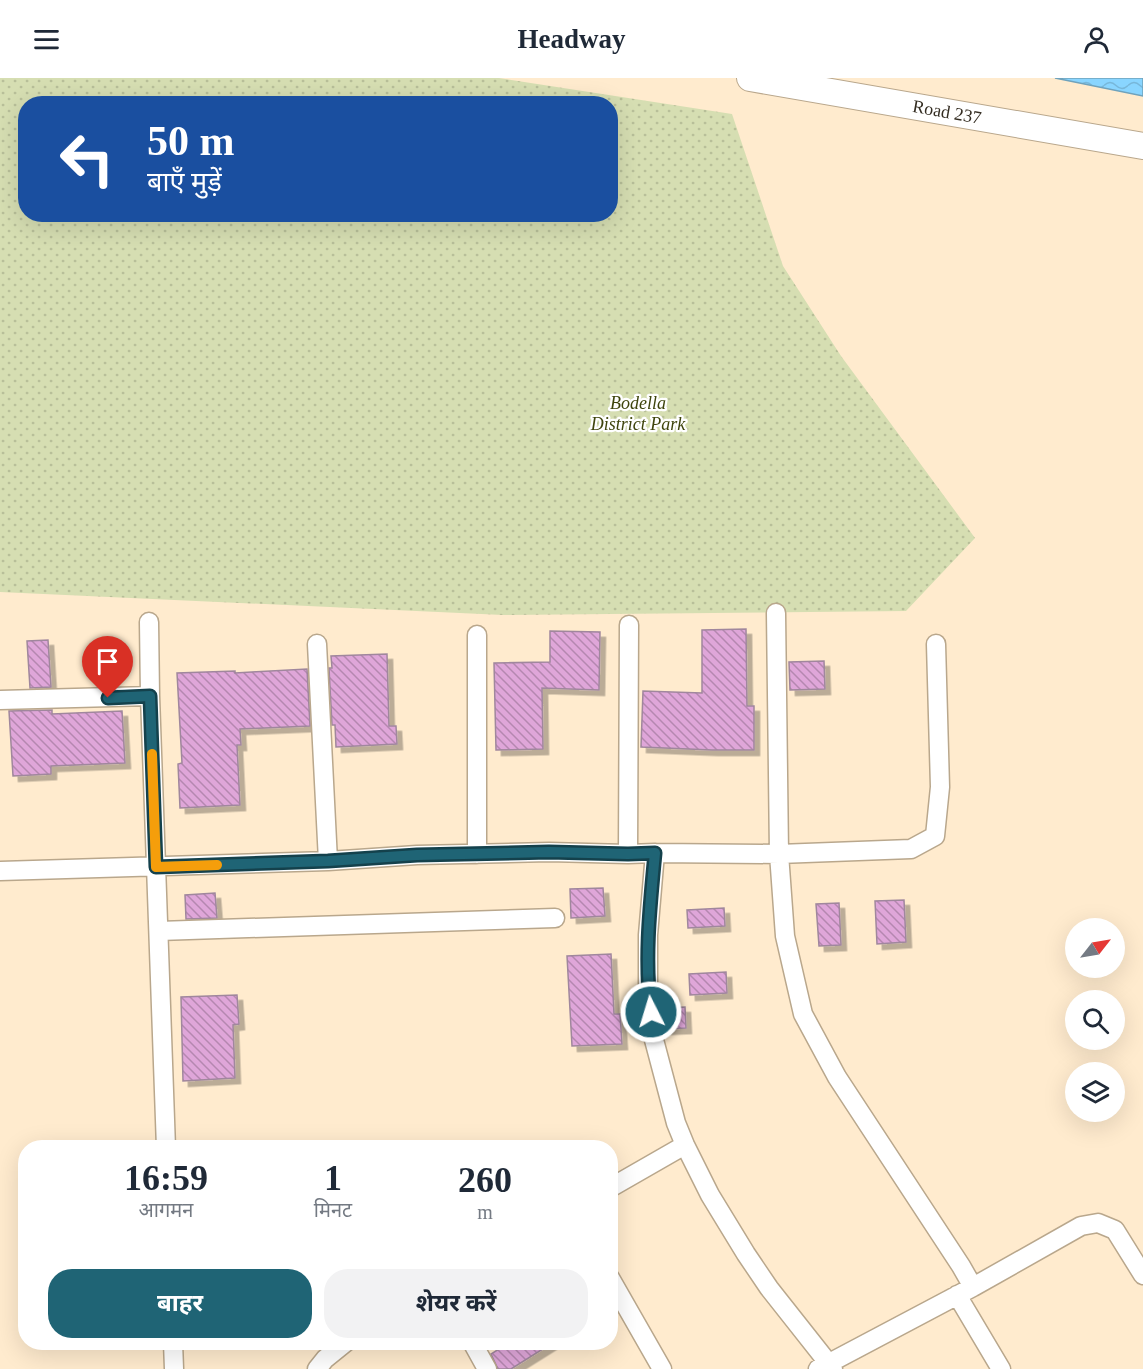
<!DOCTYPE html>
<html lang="hi">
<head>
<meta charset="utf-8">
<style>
	:root { --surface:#fff; --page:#f2f2f3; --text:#1f2937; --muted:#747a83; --accent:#1f6475 }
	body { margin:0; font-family:"Times New Roman","Noto Sans Devanagari",serif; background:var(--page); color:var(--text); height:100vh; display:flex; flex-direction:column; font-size:22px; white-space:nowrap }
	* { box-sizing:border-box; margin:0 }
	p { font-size:20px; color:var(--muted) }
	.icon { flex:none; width:33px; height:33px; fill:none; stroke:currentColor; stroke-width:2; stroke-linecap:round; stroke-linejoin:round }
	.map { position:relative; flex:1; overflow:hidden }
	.side { position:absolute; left:18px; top:1062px; width:600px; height:210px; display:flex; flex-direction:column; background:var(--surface); border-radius:24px; box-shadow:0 6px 24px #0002 }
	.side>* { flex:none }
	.top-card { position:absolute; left:18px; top:18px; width:600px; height:126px; border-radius:24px; box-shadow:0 6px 24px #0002; background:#1a4fa0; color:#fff; overflow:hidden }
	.needle { width:39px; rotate:59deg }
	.fabs { position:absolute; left:1065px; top:840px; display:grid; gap:12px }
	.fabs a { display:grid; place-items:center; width:60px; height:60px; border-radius:50%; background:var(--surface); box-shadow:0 6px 24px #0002; font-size:30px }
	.pin { position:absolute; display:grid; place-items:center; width:51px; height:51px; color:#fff; margin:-62px -26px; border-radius:50% 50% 50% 0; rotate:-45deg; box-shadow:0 0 6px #0007 }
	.pin .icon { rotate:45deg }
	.me { position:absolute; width:66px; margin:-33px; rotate:355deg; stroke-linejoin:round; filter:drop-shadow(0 0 4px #0008) }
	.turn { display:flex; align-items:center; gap:21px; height:126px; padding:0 30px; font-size:27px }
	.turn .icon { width:78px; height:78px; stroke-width:2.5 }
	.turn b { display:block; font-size:42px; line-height:51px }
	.eta { display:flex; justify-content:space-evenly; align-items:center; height:102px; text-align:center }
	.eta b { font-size:36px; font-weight:700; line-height:42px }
	.button { display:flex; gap:12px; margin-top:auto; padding:12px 30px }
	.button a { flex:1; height:69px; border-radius:24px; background:var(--accent); color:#fff; font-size:24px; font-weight:700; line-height:69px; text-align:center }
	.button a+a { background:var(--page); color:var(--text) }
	header { display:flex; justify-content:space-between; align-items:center; height:78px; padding:0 30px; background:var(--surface); font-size:27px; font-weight:700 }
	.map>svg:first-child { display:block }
	.grass { fill:url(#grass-dots); fill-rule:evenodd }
	.water { fill:url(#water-waves); stroke:#6fa2bc; stroke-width:1.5 }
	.building { fill:url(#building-back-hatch); stroke:#a0879d; stroke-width:1.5; filter:url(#shadow) }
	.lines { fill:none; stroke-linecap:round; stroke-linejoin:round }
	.street-casing { stroke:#b9a78c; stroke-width:21 }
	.secondary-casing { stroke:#b9a78c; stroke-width:28 }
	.street { stroke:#fff; stroke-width:18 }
	.secondary { stroke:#fff; stroke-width:26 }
	.route-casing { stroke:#14414c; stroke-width:15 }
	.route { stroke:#1f6475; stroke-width:10 }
	.slow { stroke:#f59e0b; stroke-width:10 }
	.labels { text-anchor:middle; stroke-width:4.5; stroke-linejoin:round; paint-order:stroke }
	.street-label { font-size:18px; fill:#332c21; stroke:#fff }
	.park-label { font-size:18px; font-style:italic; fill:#3e440c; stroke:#fff }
</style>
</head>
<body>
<header><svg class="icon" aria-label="menu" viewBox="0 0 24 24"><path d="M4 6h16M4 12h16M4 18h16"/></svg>Headway<svg class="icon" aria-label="person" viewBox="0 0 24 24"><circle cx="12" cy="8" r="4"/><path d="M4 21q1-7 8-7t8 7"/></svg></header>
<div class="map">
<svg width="1143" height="1291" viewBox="0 0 1143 1291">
	<defs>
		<pattern id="grass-dots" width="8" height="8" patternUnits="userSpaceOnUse" patternTransform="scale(1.5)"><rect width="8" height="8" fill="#d6deb2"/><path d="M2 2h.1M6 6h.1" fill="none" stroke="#b8bf99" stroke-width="1.8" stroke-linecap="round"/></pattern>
		<pattern id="water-waves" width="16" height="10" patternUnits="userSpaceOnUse" patternTransform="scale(1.5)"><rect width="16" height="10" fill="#89d5ff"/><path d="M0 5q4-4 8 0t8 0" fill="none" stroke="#77b7da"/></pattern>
		<pattern id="building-back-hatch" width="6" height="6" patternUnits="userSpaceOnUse" patternTransform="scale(1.5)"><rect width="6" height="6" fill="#dfa6d9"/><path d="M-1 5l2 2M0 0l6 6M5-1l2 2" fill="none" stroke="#b587b0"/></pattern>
		<filter id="shadow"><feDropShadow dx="5.5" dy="5.5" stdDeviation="0" flood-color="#0004"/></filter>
	</defs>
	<rect width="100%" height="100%" fill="#ffebce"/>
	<path class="grass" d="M 0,0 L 499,0 L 732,36 L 783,188 L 841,278 L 975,460 L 906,533 L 503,537 L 0,514 ZM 26,26 L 610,26 L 610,136 L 26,136 Z"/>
	<path class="water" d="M 1055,0 L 1143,0 L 1143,18 Z"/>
	<path class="building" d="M 746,551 L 747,628 L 754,628 L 754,672 L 712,672 L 641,669 L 643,613 L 702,615 L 702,552 Z
		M 550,553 L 600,554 L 599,612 L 542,610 L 543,671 L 496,672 L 494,585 L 550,584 Z
		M 48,562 L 51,609 L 30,610 L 27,563 Z
		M 387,576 L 389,648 L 396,648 L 397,666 L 336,669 L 335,647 L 332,647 L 329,590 L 332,590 L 331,578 Z
		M 824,583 L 825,611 L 790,612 L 789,584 Z
		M 307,591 L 310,648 L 240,651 L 241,667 L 237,667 L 240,727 L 180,730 L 178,686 L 182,685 L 177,595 L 235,593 L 235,595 Z
		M 52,632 L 52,636 L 122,633 L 125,685 L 51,688 L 51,696 L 13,698 L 9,633 Z
		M 603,810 L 605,838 L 571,840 L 570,811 Z
		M 215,815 L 217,840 L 186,841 L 185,817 Z
		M 904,822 L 906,864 L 877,866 L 875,823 Z
		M 839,825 L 841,867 L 819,868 L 816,826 Z
		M 724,830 L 725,848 L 688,850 L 687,832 Z
		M 611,876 L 614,936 L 620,936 L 622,966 L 572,968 L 567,878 Z
		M 726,894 L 727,915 L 690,917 L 689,896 Z
		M 237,917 L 239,946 L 233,947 L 235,1000 L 183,1003 L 181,919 Z
		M 685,929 L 686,950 L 664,951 L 663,930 Z
		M 510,1264 L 554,1264 L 511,1291 L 498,1291 L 491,1276 Z"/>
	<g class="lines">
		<defs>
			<path id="street" d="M 776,535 L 779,776 L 785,858 L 803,936 L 837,999 L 961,1188 L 973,1209
				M 149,544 L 150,618 L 166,1070
				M 317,566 L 328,783
				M 0,622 L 150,618
				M 655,775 L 648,857 L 648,910 L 653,958 L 676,1045 L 685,1067 L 710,1117 L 746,1176 L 769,1210 L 833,1291
				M 477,776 L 477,557
				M 628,776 L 629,547
				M 0,793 L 328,783 L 417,777 L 549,774 L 628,776 L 655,775 L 779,776 L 911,771 L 935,758 L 940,709 L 936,566
				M 159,853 L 555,840
				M 610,1110 L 685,1067
				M 610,1200 L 662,1291
				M 957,1217 L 1001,1291
				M 173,1264 L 174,1291
				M 472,1264 L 487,1291
				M 317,1291 L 325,1281 L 346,1264
				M 818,1291 L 973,1209 L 1081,1148 L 1098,1145 L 1115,1152 L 1143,1197"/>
			<path id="secondary" d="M 750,0 L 1143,68"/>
		</defs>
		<use href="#street" class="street-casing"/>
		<use href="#secondary" class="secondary-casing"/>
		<use href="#street" class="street"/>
		<use href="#secondary" class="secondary"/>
	</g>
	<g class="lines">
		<defs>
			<path id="route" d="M 108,620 L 150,618 L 156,789 L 328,783 L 417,777 L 549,774 L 628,776 L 655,775 C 650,828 644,881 651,934"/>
		</defs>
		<use href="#route" class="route-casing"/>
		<use href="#route" class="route"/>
		<path class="slow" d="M 152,676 L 156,789 L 217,787"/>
	</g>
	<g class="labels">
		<g class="street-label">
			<text transform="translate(947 34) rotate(10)" y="6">Road 237</text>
		</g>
		<g class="park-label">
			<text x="638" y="331">Bodella<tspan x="638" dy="21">District Park</tspan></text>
		</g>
	</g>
</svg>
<div class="fabs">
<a><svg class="needle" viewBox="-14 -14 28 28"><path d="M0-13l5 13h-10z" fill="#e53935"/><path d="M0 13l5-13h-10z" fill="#747a83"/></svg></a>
<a><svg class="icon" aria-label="search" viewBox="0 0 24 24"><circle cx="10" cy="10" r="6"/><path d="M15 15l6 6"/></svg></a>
<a><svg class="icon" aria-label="layers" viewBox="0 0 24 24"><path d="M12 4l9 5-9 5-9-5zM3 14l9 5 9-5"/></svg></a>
</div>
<div class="pin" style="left:108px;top:620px;background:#d93025"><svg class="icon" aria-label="arrive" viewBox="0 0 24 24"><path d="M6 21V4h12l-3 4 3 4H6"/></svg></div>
<svg class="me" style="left:651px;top:934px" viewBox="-20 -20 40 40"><circle r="17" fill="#1f6475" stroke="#fff" stroke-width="3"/><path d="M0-11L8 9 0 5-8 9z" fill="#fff"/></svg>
<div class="top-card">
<div class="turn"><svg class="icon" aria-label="left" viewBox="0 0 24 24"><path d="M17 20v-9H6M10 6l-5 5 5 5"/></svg><div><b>50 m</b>बाएँ मुड़ें</div></div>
</div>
<section class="side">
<div class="eta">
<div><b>16:59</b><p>आगमन</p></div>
<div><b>1</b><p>मिनट</p></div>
<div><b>260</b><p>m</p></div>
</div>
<div class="button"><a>बाहर</a><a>शेयर करें</a></div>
</section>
</div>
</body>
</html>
